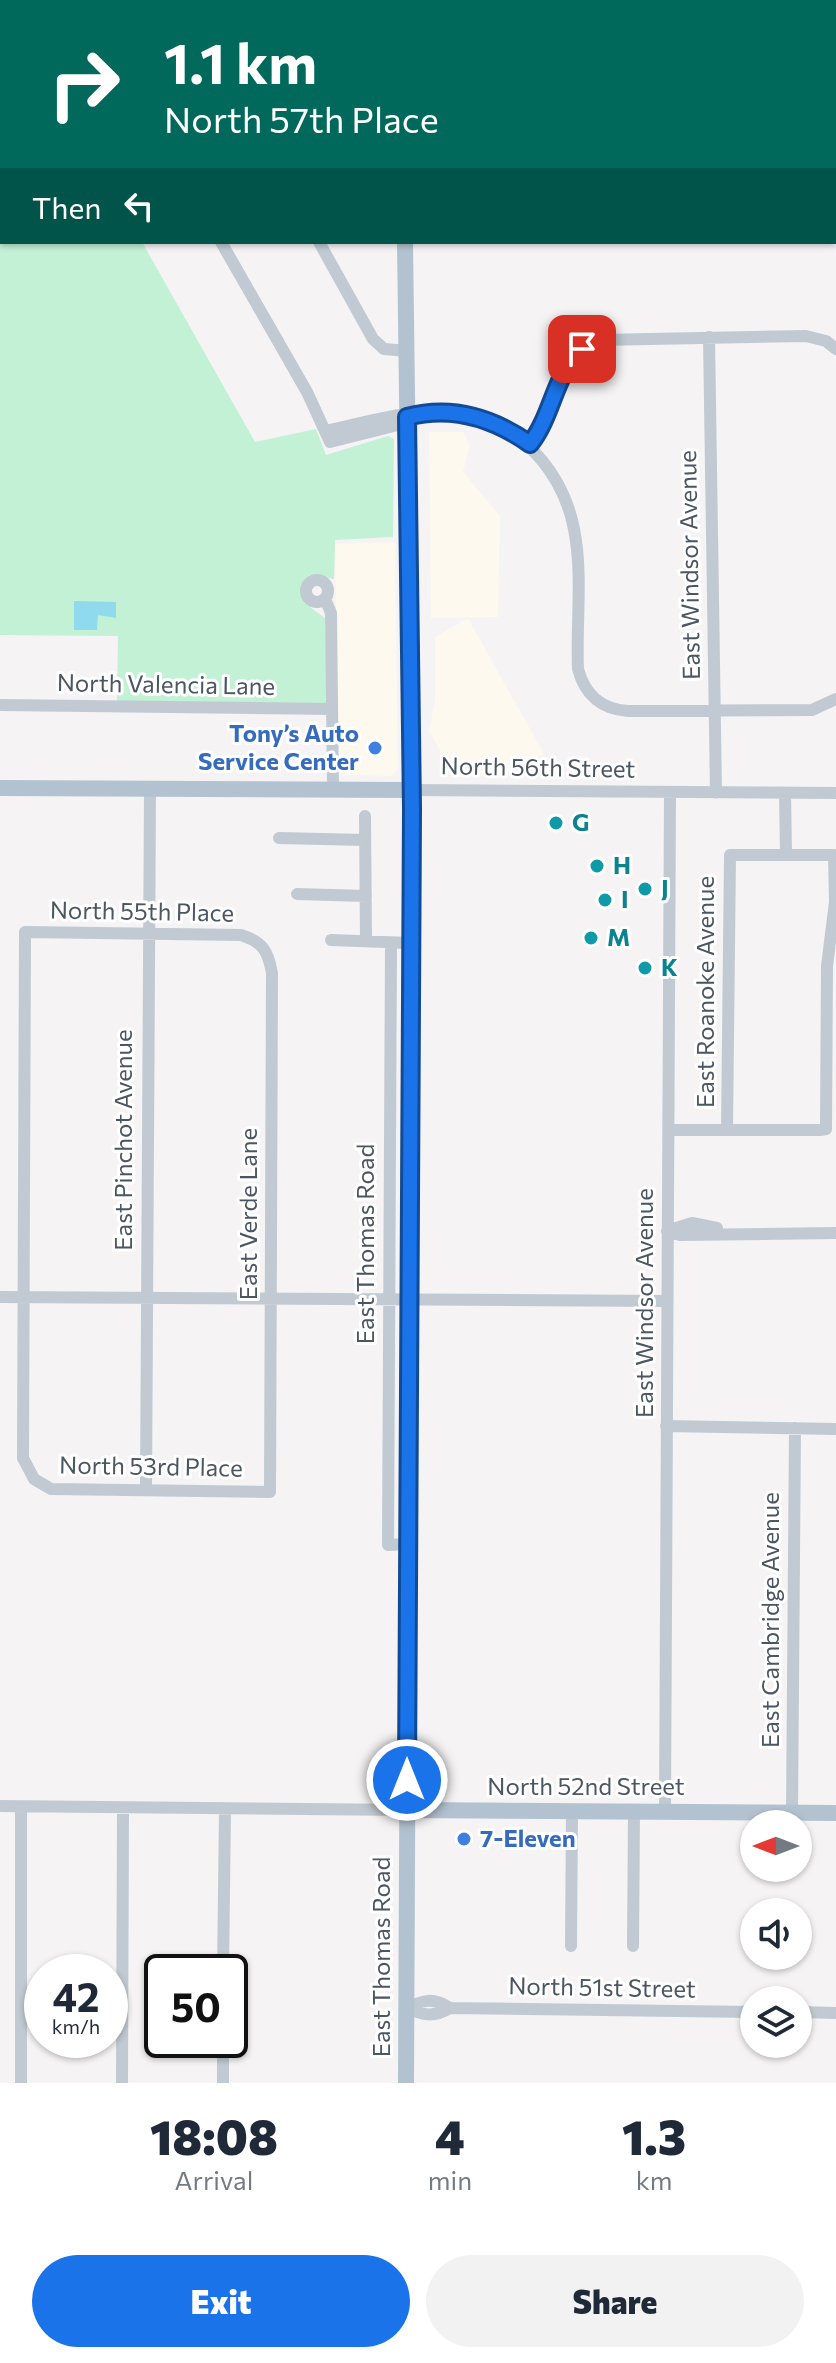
<!DOCTYPE html>
<html lang="en">
<head>
<meta charset="utf-8">
<style>
	:root { --surface:#fff; --page:#f2f2f3; --text:#1f2937; --muted:#747a83; --accent:#1a73e8 }
	body { margin:0; font-family:Commissioner,sans-serif; background:var(--page); color:var(--text); height:100vh; display:flex; flex-direction:column; font-size:30px; white-space:nowrap }
	* { box-sizing:border-box; margin:0 }
	p { font-size:26px; color:var(--muted) }
	.icon { flex:none; width:44px; height:44px; fill:none; stroke:currentColor; stroke-width:2; stroke-linecap:round; stroke-linejoin:round }
	.map { position:relative; height:2083px; overflow:hidden }
	.panel { display:flex; flex-direction:column; background:var(--surface); flex:1 }
	.panel>* { flex:none }
	.banner { position:absolute; left:0px; top:0px; width:836px; height:244px; box-shadow:0 2px 6px #0004; background:#00695c; color:#fff; overflow:hidden }
	.needle { width:52px; rotate:270deg }
	.fabs { position:absolute; left:740px; top:1810px; display:grid; gap:16px }
	.fabs a { display:grid; place-items:center; width:72px; height:72px; border-radius:50%; background:var(--surface); box-shadow:0 2px 6px #0004; font-size:40px }
	.speed { position:absolute; left:24px; top:1954px; display:flex; gap:16px; font-size:40px; font-weight:700; text-align:center }
	.speed>* { display:grid; place-content:center; width:104px; height:104px; border-radius:50%; background:var(--surface); box-shadow:0 2px 6px #0004; line-height:1 }
	.speed small { font-size:20px; font-weight:400 }
	.speed .limit { border:4px solid #111; border-radius:12px; background:#fff; color:#111 }
	.pin { position:absolute; display:grid; place-items:center; width:68px; height:68px; color:#fff; margin:-34px; border-radius:16px; box-shadow:0 4px 12px #0006 }
	.me { position:absolute; width:88px; margin:-44px; rotate:0deg; stroke-linejoin:round; filter:drop-shadow(0 0 6px #0008) }
	.turn { display:flex; align-items:center; gap:28px; height:168px; padding:0 32px; font-size:36px }
	.turn .icon { width:104px; height:104px; stroke-width:2.5 }
	.turn b { display:block; font-size:56px; line-height:68px }
	.then { display:flex; align-items:center; height:76px; padding:0 32px; background:#0003; gap:16px; font-size:30px }
	.eta { display:flex; justify-content:space-evenly; align-items:center; height:136px; text-align:center }
	.eta b { font-size:48px; font-weight:800; line-height:56px }
	.primary-button { display:flex; gap:16px; margin-top:auto; padding:16px 32px }
	.primary-button a { flex:1; height:92px; border-radius:48px; background:var(--accent); color:#fff; font-size:32px; font-weight:800; line-height:92px; text-align:center }
	.primary-button a+a { background:var(--page); color:var(--text) }
	.map>svg:first-child { display:block }
	.commercial { fill:#fdf9ef }
	.green { fill:#c3f1d5 }
	.water { fill:#90daee }
	.lines { fill:none; stroke-linecap:round; stroke-linejoin:round }
	.minor { stroke:#c1cad2; stroke-width:12 }
	.major { stroke:#b3c2d1; stroke-width:16 }
	.route-casing { stroke:#114b97; stroke-width:20 }
	.route { stroke:#1a73e8; stroke-width:14 }
	.shop-dot { fill:#3f7fe0; stroke:#fff; stroke-width:3 }
	.culture-dot { fill:#0f9aa8; stroke:#fff; stroke-width:3 }
	.labels { text-anchor:middle; stroke-width:6; stroke-linejoin:round; paint-order:stroke }
	.street-label { font-size:24px; fill:#4a5661; stroke:#fff }
	.shop-label { font-size:24px; font-weight:bold; fill:#366cbe; stroke:#fff; text-anchor:end }
	.culture-label { font-size:24px; font-weight:bold; fill:#0d838f; stroke:#fff; text-anchor:start }
</style>
</head>
<body>
<div class="map">
<svg width="836" height="2083" viewBox="0 0 836 2083">
	<rect width="100%" height="100%" fill="#f5f3f3"/>
	<path class="commercial" d="M 429,432 L 463,432 L 470,445 L 463,472 L 500,516 L 498,617 L 431,618 Z
		M 395,542 L 398,769 L 392,776 L 344,775 L 338,768 L 335,544 Z
		M 468,618 L 544,754 L 502,776 L 455,777 L 429,731 L 435,700 L 435,637 Z"/>
	<path class="green" d="M 0,0 L 10,2 L 2,2 L 2,242 L 142,242 L 255,442 L 316,429 L 326,455 L 388,436 L 394,439 L 393,537 L 335,540 L 334,579 L 309,575 L 311,608 L 325,618 L 327,704 L 117,701 L 118,636 L 0,635 Z"/>
	<path class="water" d="M 74,601 L 116,602 L 116,618 L 98,615 L 97,630 L 74,630 Z"/>
	<g class="lines">
		<path class="minor" d="M 89,0 L 89,2
			M 181,0 L 182,2
			M 637,0 L 637,2
			M 749,0 L 749,2
			M 834,216 L 836,216
			M 221,242 L 307,392 L 330,442 L 394,426 L 407,417
			M 319,242 L 373,339 L 384,349 L 407,351
			M 709,337 L 716,793
			M 326,431 C 359,423 399,413 433,411 C 504,408 561,461 574,529 C 583,574 576,623 578,669 C 585,695 601,709 628,711 L 812,710 L 836,699
			M 530,444 C 557,410 554,359 599,340 L 806,336 L 826,341 L 836,349
			M306 591a11 11 0 1 1 22 0a11 11 0 1 1-22 0Z
			M 325,599 L 331,613 L 333,790
			M 0,705 L 332,709
			M 412,790 L 836,793
			M 785,793 L 786,853
			M 365,816 L 366,940
			M 279,838 L 365,840
			M 297,894 L 366,896
			M 25,932 L 241,935 C 263,942 268,951 272,973 L 270,1492 L 51,1489 L 34,1479 L 23,1458 Z
			M 331,940 L 411,943
			M 391,943 L 388,1545 L 408,1544
			M 669,1130 L 820,1130 L 826,1129 L 827,966 L 835,902 L 834,855 L 730,855 L 727,1130
			M 670,1230 L 692,1223 L 717,1228
			M 667,1231 L 680,1235 L 836,1233
			M 0,1297 L 666,1301
			M 666,1426 L 836,1429
			M 146,1490 L 150,790
			M 0,1806 L 407,1810
			M 665,1811 L 670,794
			M 792,1813 L 795,1428
			M 571,1946 L 572,1811
			M 633,1946 L 634,1811
			M 223,1972 L 225,1810
			M 406,2008 C 423,2000 433,1997 450,2008 L 754,2012
			M 406,2008 C 423,2015 433,2018 450,2008
			M 798,2012 L 836,2013
			M 21,2083 L 21,1807
			M 122,2083 L 123,1808
			M 223,2083 L 223,2040"/>
		<path class="major" d="M 402,0 L 402,2
			M 405,242 L 412,775 L 406,2083
			M 0,788 L 412,790
			M 407,1810 L 836,1813"/>
	</g>
	<g class="lines">
		<defs>
			<path id="route" d="M 407,1780 L 412,809 L 407,417 C 452,405 493,418 530,444 C 553,415 554,374 582,349"/>
		</defs>
		<use href="#route" class="route-casing"/>
		<use href="#route" class="route"/>
	</g>
	<g class="shop-dot">
		<circle cx="375" cy="748" r="8"/>
		<circle cx="464" cy="1839" r="8"/>
	</g>
	<g class="culture-dot">
		<circle cx="556" cy="823" r="8"/>
		<circle cx="597" cy="866" r="8"/>
		<circle cx="645" cy="889" r="8"/>
		<circle cx="605" cy="900" r="8"/>
		<circle cx="591" cy="938" r="8"/>
		<circle cx="645" cy="968" r="8"/>
	</g>
	<g class="labels">
		<g class="street-label">
			<text transform="translate(690 565) rotate(-91)" y="8">East Windsor Avenue</text>
			<text transform="translate(166 685) rotate(1)" y="8">North Valencia Lane</text>
			<text transform="translate(538 768) rotate(1)" y="8">North 56th Street</text>
			<text transform="translate(142 912) rotate(1)" y="8">North 55th Place</text>
			<text transform="translate(706 992) rotate(-90)" y="8">East Roanoke Avenue</text>
			<text transform="translate(124 1140) rotate(-90)" y="8">East Pinchot Avenue</text>
			<text transform="translate(249 1214) rotate(-90)" y="8">East Verde Lane</text>
			<text transform="translate(366 1244) rotate(-90)" y="8">East Thomas Road</text>
			<text transform="translate(645 1303) rotate(-90)" y="8">East Windsor Avenue</text>
			<text transform="translate(151 1467) rotate(1)" y="8">North 53rd Place</text>
			<text transform="translate(771 1620) rotate(-90)" y="8">East Cambridge Avenue</text>
			<text x="586" y="1795">North 52nd Street</text>
			<text transform="translate(382 1957) rotate(-90)" y="8">East Thomas Road</text>
			<text transform="translate(602 1988) rotate(1)" y="8">North 51st Street</text>
		</g>
		<g class="shop-label">
			<text x="359" y="742">Tony’s Auto<tspan x="359" dy="28">Service Center</tspan></text>
			<text x="480" y="1847" text-anchor="start">7-Eleven</text>
		</g>
		<g class="culture-label">
			<text x="572" y="831">G</text>
			<text x="613" y="874">H</text>
			<text x="661" y="897">J</text>
			<text x="621" y="908">I</text>
			<text x="607" y="946">M</text>
			<text x="661" y="976">K</text>
		</g>
	</g>
</svg>
<div class="fabs">
<a><svg class="needle" viewBox="-14 -14 28 28"><path d="M0-13l5 13h-10z" fill="#e53935"/><path d="M0 13l5-13h-10z" fill="#747a83"/></svg></a>
<a><svg class="icon" aria-label="sound" viewBox="0 0 24 24"><path d="M4 9h4l5-4v14l-5-4H4zM17 9q2 3 0 6"/></svg></a>
<a><svg class="icon" aria-label="layers" viewBox="0 0 24 24"><path d="M12 4l9 5-9 5-9-5zM3 14l9 5 9-5"/></svg></a>
</div>
<div class="speed"><div>42<small>km/h</small></div><div class="limit">50</div></div>
<div class="pin" style="left:582px;top:349px;background:#d93025"><svg class="icon" aria-label="arrive" viewBox="0 0 24 24"><path d="M6 21V4h12l-3 4 3 4H6"/></svg></div>
<svg class="me" style="left:407px;top:1780px" viewBox="-20 -20 40 40"><circle r="17" fill="#1a73e8" stroke="#fff" stroke-width="3"/><path d="M0-11L8 9 0 5-8 9z" fill="#fff"/></svg>
<div class="banner">
<div class="turn"><svg class="icon" aria-label="right" viewBox="0 0 24 24"><path d="M7 20v-9h11M14 6l5 5-5 5"/></svg><div><b>1.1 km</b>North 57th Place</div></div>
<div class="then">Then<svg class="icon" aria-label="left" viewBox="0 0 24 24"><path d="M17 20v-9H6M10 6l-5 5 5 5"/></svg></div>
</div>
</div>
<section class="panel">
<div class="eta">
<div><b>18:08</b><p>Arrival</p></div>
<div><b>4</b><p>min</p></div>
<div><b>1.3</b><p>km</p></div>
</div>
<div class="primary-button"><a>Exit</a><a>Share</a></div>
</section>
</body>
</html>
